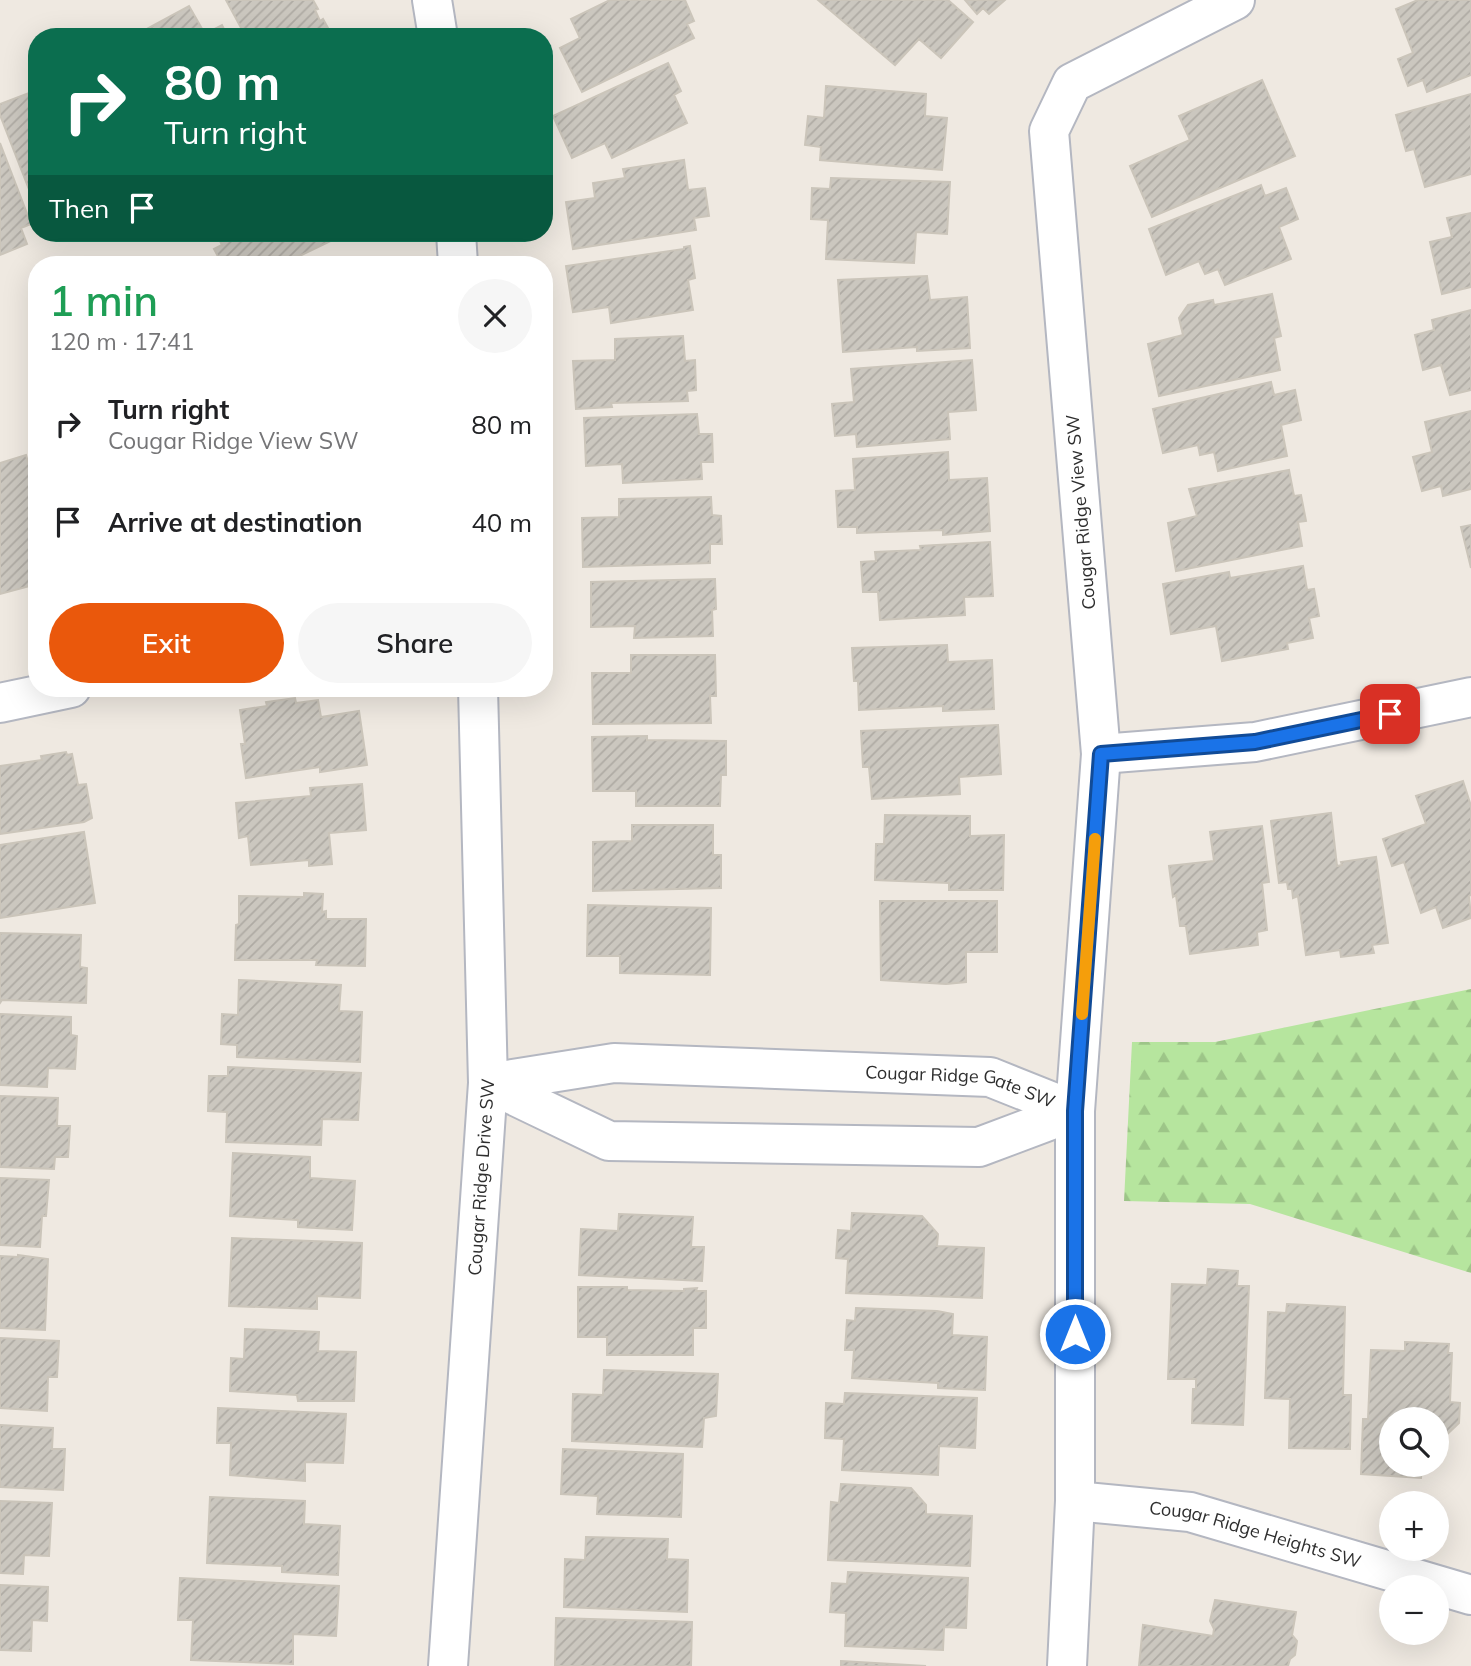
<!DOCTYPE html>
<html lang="en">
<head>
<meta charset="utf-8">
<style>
	:root { --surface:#fff; --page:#f6f6f6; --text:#202124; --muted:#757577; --accent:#ea580c }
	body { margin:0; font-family:Mulish,sans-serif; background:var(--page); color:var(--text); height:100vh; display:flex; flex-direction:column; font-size:26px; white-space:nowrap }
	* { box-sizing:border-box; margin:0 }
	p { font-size:23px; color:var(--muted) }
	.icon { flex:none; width:38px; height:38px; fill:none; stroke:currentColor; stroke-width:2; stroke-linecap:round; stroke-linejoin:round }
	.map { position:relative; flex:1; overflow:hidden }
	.details { position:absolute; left:28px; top:256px; width:525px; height:441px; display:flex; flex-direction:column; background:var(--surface); border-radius:28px; box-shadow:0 7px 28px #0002 }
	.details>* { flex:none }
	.top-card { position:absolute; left:28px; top:28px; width:525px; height:214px; border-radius:28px; box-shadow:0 7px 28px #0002; background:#0b6e4f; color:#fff; overflow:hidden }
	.tools { position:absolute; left:1379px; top:1407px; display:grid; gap:14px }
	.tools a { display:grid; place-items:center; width:70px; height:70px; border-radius:50%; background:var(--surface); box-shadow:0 7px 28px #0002; font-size:35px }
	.pin { position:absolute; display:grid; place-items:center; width:60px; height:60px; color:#fff; margin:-30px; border-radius:14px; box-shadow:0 4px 10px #0006 }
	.me { position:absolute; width:77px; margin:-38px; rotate:0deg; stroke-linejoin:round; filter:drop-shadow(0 0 5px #0008) }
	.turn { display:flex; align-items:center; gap:24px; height:147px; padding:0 21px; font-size:32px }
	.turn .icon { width:91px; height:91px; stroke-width:2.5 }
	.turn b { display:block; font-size:49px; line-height:60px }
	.then { display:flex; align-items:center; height:66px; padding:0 21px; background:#0003; gap:14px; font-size:26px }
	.round { display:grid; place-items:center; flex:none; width:74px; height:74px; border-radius:37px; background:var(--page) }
	.summary { display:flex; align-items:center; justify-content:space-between; height:119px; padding:0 21px }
	h1 { font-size:42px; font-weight:600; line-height:52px; color:#1e9e55 }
	.cta { display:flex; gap:14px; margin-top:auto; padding:14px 21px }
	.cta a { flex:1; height:80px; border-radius:42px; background:var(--accent); color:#fff; font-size:28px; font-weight:600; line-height:80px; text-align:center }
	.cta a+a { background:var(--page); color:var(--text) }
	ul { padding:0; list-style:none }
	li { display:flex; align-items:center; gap:21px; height:98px; padding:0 21px }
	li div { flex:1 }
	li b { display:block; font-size:26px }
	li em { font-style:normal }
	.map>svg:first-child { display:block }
	.forest { fill:url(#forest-firs) }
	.building { fill:url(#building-hatch); stroke:#cbc5ba; stroke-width:2 }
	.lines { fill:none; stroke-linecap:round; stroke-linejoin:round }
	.minor-casing { stroke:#b4b7c1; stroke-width:42 }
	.minor { stroke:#fff; stroke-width:38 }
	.route-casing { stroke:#114b97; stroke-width:18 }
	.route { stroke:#1a73e8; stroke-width:12 }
	.slow { stroke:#f59e0b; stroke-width:12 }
	.labels { text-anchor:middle; stroke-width:6; stroke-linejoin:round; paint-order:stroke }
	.street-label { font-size:18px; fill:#2e2e2e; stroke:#fff }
</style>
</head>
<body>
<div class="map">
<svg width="1471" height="1666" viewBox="0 0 1471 1666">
	<defs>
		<pattern id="forest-firs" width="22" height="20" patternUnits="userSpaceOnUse" patternTransform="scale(1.75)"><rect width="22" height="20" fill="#b6e59e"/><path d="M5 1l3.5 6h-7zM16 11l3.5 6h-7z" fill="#9dc588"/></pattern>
		<pattern id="building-hatch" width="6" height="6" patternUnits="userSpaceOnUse" patternTransform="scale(1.75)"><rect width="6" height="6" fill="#cbc7bf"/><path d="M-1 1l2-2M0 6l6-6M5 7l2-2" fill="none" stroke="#afaba4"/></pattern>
	</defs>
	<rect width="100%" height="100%" fill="#efe9e1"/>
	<path class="forest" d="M 1471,989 L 1471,1273 L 1250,1204 L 1124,1201 L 1132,1042 L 1215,1042 Z"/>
	<path class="building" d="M 226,0 L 313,0 L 318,9 L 315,10 L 320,21 L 323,19 L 333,37 L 246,37 Z
		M 610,0 L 685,0 L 694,21 L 687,24 L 694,38 L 582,92 L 560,48 L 580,38 L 571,19 Z
		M 818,0 L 948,0 L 973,22 L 941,58 L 919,39 L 895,65 Z
		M 965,0 L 1005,0 L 989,14 L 983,8 L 977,14 Z
		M 1418,0 L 1471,0 L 1471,75 L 1427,92 L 1423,80 L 1408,86 L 1398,59 L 1413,53 L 1396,9 Z
		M 189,6 L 205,34 L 222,25 L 228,37 L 149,37 L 145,30 Z
		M 668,63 L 681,91 L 674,95 L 687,123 L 612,158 L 605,143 L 572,158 L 553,116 Z
		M 1262,80 L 1295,156 L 1152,217 L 1130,166 L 1190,140 L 1179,116 Z
		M 826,86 L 926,94 L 925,116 L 947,118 L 942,170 L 820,160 L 821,147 L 805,145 L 808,116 L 824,118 Z
		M 37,90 L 37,210 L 0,115 L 0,104 Z
		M 1471,94 L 1471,174 L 1425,187 L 1414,149 L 1406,151 L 1396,115 Z
		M 0,143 L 31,224 L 21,228 L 27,244 L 0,255 Z
		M 684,160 L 688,190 L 705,188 L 709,216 L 694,218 L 696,230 L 573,249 L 566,202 L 595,198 L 593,183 L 625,178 L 623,169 Z
		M 831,178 L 950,182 L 947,234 L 916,232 L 914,263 L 826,259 L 828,220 L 811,219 L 812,188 L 830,189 Z
		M 1261,185 L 1265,196 L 1286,188 L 1298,219 L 1279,227 L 1291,259 L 1225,285 L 1218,269 L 1205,274 L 1199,261 L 1166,275 L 1149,229 Z
		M 1471,213 L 1471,287 L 1442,294 L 1430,242 L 1452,237 L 1447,218 Z
		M 216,233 L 342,233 L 343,235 L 283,264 L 222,264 L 214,249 L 222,245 Z
		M 690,246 L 695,278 L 688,280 L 693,310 L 611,323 L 609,307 L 573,312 L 566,266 L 684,249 L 684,247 Z
		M 927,276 L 930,300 L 967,297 L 970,348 L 917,351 L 917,347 L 843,352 L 838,280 Z
		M 1272,294 L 1281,336 L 1274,338 L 1280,370 L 1159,396 L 1148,344 L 1183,335 L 1179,318 L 1188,305 L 1213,300 L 1214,305 Z
		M 1471,310 L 1471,390 L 1450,395 L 1441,365 L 1423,370 L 1415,335 L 1434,330 L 1432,320 Z
		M 683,336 L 685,361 L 695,360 L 696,390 L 687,391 L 688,401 L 611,403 L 612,407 L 576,409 L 573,361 L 615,360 L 615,339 Z
		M 972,360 L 976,410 L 948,412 L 950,439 L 857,447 L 856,434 L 835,436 L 832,404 L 854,402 L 851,369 Z
		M 1271,382 L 1274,395 L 1295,390 L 1301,420 L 1281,425 L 1287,456 L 1218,471 L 1214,452 L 1200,455 L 1198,445 L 1163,453 L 1153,409 Z
		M 1471,411 L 1471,489 L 1443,496 L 1441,486 L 1422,491 L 1413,457 L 1432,452 L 1425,422 Z
		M 697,414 L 699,434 L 712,434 L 713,462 L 701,462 L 702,479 L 623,483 L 622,464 L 586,466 L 584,418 Z
		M 948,452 L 949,480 L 987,478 L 990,531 L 943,535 L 943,530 L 857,533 L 857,527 L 838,527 L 836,491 L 855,490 L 853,459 Z
		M 26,455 L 37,493 L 37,565 L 34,566 L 37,584 L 0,594 L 0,463 Z
		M 1289,470 L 1294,496 L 1301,495 L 1306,521 L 1298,522 L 1302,546 L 1176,571 L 1168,523 L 1197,516 L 1189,489 Z
		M 711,497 L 712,515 L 721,516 L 722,544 L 710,544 L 710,563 L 583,567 L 582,518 L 619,517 L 619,499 Z
		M 1471,525 L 1471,568 L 1461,527 Z
		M 990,542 L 993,596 L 964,597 L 965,615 L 880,620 L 878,592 L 863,592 L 861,562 L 876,561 L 875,552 L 921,550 L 920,546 Z
		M 1303,566 L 1307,590 L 1314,589 L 1319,616 L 1309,618 L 1313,638 L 1287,643 L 1288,649 L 1222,661 L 1216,626 L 1171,634 L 1163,584 L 1229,572 L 1230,578 Z
		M 715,579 L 716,609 L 712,610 L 713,636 L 634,638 L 635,626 L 591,627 L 591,582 Z
		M 947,645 L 948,662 L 992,660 L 994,709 L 943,711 L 943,706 L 859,710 L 858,681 L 854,681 L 852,648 Z
		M 631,655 L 715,655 L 716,696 L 710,696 L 711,723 L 593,724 L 592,673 L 631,673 Z
		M 295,698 L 296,703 L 318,700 L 321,717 L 359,711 L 367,765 L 320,772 L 320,767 L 246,778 L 241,744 L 245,744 L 240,710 L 267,706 L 266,702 Z
		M 998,725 L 1001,774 L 959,777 L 960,794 L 872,799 L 869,767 L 863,767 L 861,731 Z
		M 647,736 L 647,740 L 726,741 L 726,775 L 721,775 L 720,806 L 636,806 L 636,791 L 593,791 L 592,737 Z
		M 66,752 L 67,755 L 72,754 L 78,785 L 86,784 L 92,818 L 84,822 L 0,834 L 0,766 L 42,760 L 41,756 Z
		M 1463,781 L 1471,806 L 1471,895 L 1469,896 L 1471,918 L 1443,928 L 1436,907 L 1421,913 L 1404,862 L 1392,866 L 1383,839 L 1426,824 L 1416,796 Z
		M 362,784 L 366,830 L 329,833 L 332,864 L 309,866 L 309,860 L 251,865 L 248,836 L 239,838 L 236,803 L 311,796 L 310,788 Z
		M 1331,813 L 1337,866 L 1342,865 L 1341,862 L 1376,857 L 1388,943 L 1372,945 L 1374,953 L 1341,957 L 1340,950 L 1306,955 L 1298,896 L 1293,898 L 1292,889 L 1288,889 L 1287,882 L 1279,883 L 1271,821 Z
		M 885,815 L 970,816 L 970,836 L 1004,835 L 1003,890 L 949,890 L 949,883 L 875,880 L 876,844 L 884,844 Z
		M 632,825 L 713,825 L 713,855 L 721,855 L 721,888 L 593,891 L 593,842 L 632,841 Z
		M 1262,826 L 1269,882 L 1262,883 L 1267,930 L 1257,932 L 1258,945 L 1190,954 L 1186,926 L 1180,926 L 1176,895 L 1173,897 L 1169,866 L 1214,861 L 1210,832 Z
		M 84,832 L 95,903 L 0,918 L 0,845 Z
		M 304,893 L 323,894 L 322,912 L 326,911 L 326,919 L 366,919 L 365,966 L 316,965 L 317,960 L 235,960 L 236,925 L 239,924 L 239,896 L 304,897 Z
		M 880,901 L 997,901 L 997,952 L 966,952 L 966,982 L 946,984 L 881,980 Z
		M 588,905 L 711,908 L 710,975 L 620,973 L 620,956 L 587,956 Z
		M 0,933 L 81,935 L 80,967 L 87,968 L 86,1003 L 2,1000 L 0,1003 Z
		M 239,980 L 341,985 L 339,1011 L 362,1012 L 360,1062 L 237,1057 L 237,1045 L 221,1044 L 222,1014 L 238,1015 Z
		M 0,1014 L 71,1017 L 71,1035 L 77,1036 L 75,1069 L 48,1068 L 47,1087 L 0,1085 Z
		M 228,1067 L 361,1073 L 358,1120 L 322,1119 L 321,1145 L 226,1142 L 227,1112 L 208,1111 L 209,1076 L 228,1076 Z
		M 0,1096 L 58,1098 L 57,1126 L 70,1126 L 68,1157 L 55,1157 L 54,1169 L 0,1167 Z
		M 233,1153 L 310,1157 L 310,1178 L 355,1181 L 352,1230 L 298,1227 L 298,1220 L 230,1216 Z
		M 0,1178 L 49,1180 L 46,1216 L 42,1216 L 40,1247 L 0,1245 Z
		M 852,1213 L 922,1216 L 938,1234 L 937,1246 L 984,1248 L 982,1298 L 846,1293 L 848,1259 L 836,1258 L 838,1230 L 851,1231 Z
		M 619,1214 L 693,1217 L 691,1247 L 704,1247 L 702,1281 L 579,1275 L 581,1229 L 618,1231 Z
		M 232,1238 L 362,1243 L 360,1298 L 317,1296 L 317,1309 L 229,1306 Z
		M 18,1255 L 48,1259 L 45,1330 L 0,1328 L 0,1256 L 18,1257 Z
		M 1208,1269 L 1238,1271 L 1237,1286 L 1249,1286 L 1243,1425 L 1192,1423 L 1193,1389 L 1196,1389 L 1196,1379 L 1168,1379 L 1172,1284 L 1207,1285 Z
		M 578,1287 L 627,1287 L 627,1290 L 684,1291 L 684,1289 L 697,1288 L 696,1291 L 706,1291 L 706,1328 L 693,1328 L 693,1355 L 607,1355 L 607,1337 L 578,1337 Z
		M 1287,1304 L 1345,1307 L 1343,1395 L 1351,1395 L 1350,1449 L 1289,1448 L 1290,1399 L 1265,1398 L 1268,1312 L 1286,1313 Z
		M 856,1308 L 937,1311 L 953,1314 L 952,1335 L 987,1337 L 985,1390 L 938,1388 L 938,1383 L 852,1378 L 854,1350 L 845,1350 L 847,1320 L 855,1321 Z
		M 245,1329 L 319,1332 L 318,1351 L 356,1352 L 354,1401 L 298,1401 L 297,1395 L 230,1391 L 231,1358 L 244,1359 Z
		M 0,1338 L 59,1341 L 57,1377 L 48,1377 L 47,1411 L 0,1408 Z
		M 1405,1342 L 1449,1344 L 1448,1353 L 1452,1353 L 1450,1402 L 1460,1403 L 1459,1423 L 1439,1442 L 1437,1442 L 1437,1419 L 1391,1419 L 1391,1465 L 1422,1465 L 1421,1478 L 1361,1474 L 1363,1419 L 1368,1419 L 1371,1350 L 1405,1351 Z
		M 604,1370 L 718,1374 L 716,1416 L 704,1418 L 702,1447 L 572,1441 L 573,1394 L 603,1395 Z
		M 845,1393 L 977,1398 L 975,1448 L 939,1446 L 938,1475 L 842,1470 L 844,1439 L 825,1438 L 826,1403 L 844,1404 Z
		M 218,1408 L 346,1414 L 343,1463 L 305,1462 L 305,1481 L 230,1475 L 231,1443 L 217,1443 Z
		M 0,1425 L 53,1428 L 52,1449 L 65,1449 L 63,1490 L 0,1487 Z
		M 563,1449 L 683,1454 L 681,1517 L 597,1514 L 598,1496 L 561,1494 Z
		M 841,1484 L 911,1488 L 926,1505 L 926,1514 L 972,1516 L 970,1566 L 828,1560 L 831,1502 L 839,1503 Z
		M 210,1497 L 305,1501 L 304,1524 L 340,1526 L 338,1575 L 282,1572 L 282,1566 L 207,1563 Z
		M 0,1501 L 52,1503 L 49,1556 L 24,1555 L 23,1574 L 0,1573 Z
		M 586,1537 L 668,1539 L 667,1559 L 688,1560 L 687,1612 L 564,1607 L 565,1559 L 585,1560 Z
		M 848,1572 L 968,1578 L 966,1628 L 944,1627 L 943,1650 L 845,1646 L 846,1613 L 830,1612 L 832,1583 L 847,1584 Z
		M 180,1578 L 339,1586 L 336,1636 L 293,1634 L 293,1664 L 191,1660 L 193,1620 L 178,1620 Z
		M 0,1585 L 48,1587 L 47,1621 L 32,1620 L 31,1651 L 0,1650 Z
		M 1215,1600 L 1296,1612 L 1292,1635 L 1297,1641 L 1295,1655 L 1290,1659 L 1288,1666 L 1139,1666 L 1143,1625 L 1213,1636 L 1214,1629 L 1210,1621 Z
		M 556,1618 L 692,1622 L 691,1666 L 555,1666 Z
		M 841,1661 L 926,1666 L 841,1666 Z"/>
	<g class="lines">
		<defs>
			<g id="minor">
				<path d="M 432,0 L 438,37"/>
				<path d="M 456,233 L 458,264"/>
				<path d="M 0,703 L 71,688"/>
				<path d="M 1101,754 L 1255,742 L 1471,697"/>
				<path d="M 488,1083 L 609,1141 L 979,1147 L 1075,1111"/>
				<path id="s1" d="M 488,1083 L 614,1063 L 990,1077 L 1075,1111"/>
				<path id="s2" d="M 1075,1501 L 1190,1512 L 1471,1595"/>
				<path id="s3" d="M 448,1666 L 488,1083 L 478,688"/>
				<path d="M 1067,1666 L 1075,1501 L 1075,1111 L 1101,754 L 1049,131 L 1072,83 L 1235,0"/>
			</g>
		</defs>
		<use href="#minor" class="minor-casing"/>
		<use href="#minor" class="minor"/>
	</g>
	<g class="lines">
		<defs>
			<path id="route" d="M 1075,1334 L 1075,1111 L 1101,754 L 1255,742 L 1390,714"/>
		</defs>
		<use href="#route" class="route-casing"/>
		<use href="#route" class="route"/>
		<path class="slow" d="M 1082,1014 L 1095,839"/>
	</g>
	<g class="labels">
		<g class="street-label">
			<text transform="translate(1081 512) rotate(-95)" y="6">Cougar Ridge View SW</text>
			<text dy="6" stroke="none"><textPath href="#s1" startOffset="476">Cougar Ridge Gate SW</textPath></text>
			<text dy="6" stroke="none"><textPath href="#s3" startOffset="490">Cougar Ridge Drive SW</textPath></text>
			<text dy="6" stroke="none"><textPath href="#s2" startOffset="184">Cougar Ridge Heights SW</textPath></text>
		</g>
	</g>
</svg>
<div class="tools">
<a><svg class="icon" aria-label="search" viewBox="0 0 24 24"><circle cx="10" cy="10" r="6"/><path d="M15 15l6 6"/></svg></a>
<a>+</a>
<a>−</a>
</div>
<div class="pin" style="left:1390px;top:714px;background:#d93025"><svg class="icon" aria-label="arrive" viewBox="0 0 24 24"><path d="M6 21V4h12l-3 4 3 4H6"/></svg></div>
<svg class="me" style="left:1075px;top:1334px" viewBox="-20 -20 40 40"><circle r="17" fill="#1a73e8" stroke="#fff" stroke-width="3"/><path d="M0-11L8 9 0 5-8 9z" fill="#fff"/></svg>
<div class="top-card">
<div class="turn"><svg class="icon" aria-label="right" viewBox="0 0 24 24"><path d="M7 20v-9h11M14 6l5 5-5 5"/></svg><div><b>80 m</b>Turn right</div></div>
<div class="then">Then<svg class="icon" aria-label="arrive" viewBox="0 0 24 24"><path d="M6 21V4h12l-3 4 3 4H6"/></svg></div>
</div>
<section class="details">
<div class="summary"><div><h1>1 min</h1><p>120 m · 17:41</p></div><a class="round"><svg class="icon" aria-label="close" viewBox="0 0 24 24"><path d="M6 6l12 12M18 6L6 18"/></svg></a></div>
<ul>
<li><svg class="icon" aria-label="right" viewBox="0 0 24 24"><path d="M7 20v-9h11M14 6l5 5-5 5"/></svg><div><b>Turn right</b><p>Cougar Ridge View SW</p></div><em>80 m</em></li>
<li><svg class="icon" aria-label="arrive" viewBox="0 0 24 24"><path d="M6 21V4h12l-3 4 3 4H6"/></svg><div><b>Arrive at destination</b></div><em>40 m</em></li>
</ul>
<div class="cta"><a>Exit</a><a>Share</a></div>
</section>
</div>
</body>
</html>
